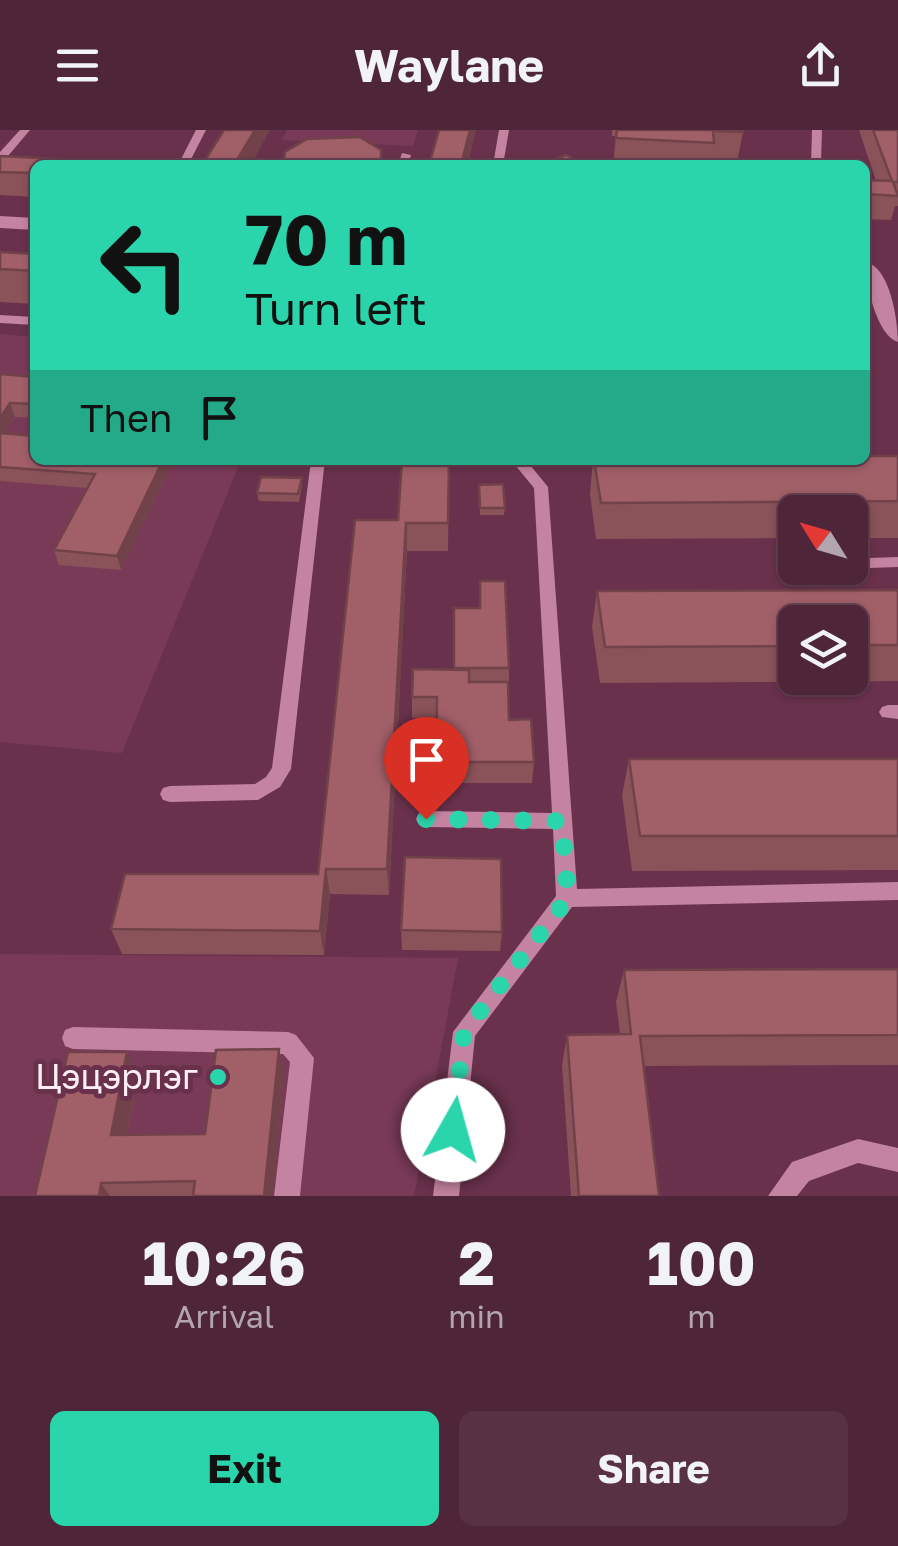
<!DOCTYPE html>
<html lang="en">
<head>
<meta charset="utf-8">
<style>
	:root { --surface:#4f2539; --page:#593144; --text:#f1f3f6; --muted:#b3a5ae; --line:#664253; --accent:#2bd5ac }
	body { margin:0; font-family:"Golos Text",sans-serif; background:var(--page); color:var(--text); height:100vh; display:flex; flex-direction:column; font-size:38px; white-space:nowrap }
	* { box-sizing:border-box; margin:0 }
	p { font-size:32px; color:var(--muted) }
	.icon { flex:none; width:55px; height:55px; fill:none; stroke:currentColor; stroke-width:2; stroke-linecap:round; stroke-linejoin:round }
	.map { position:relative; height:1066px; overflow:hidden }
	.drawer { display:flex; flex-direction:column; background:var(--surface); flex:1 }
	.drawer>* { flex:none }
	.banner { position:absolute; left:30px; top:30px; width:840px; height:305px; border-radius:15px; box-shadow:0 2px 8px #0004,0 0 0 2px var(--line); background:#2bd5ac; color:#111; overflow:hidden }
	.needle { width:65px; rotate:307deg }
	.controls { position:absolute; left:778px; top:365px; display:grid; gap:20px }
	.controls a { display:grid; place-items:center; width:90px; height:90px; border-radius:15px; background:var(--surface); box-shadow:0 2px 8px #0004,0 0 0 2px var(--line); font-size:50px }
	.pin { position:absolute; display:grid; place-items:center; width:85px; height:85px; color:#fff; margin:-102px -42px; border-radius:50% 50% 50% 0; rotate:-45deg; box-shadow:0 0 10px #0007 }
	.pin .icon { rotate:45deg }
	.me { position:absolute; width:110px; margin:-55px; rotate:7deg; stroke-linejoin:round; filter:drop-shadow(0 0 8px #0008) }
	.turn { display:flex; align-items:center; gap:35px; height:210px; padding:0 50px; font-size:45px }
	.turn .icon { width:130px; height:130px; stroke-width:2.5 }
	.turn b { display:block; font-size:70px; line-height:85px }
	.then { display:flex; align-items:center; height:95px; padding:0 50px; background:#0003; gap:20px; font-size:38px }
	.eta { display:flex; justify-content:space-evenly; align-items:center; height:170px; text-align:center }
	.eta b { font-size:60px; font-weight:700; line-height:70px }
	.action { display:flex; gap:20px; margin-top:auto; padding:20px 50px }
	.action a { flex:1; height:115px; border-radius:15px; background:var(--accent); color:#111; font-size:40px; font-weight:700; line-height:115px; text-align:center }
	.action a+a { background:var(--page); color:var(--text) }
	header { display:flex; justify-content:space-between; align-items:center; height:130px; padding:0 50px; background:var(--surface); font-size:45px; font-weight:700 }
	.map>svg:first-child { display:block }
	.built { fill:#793a58 }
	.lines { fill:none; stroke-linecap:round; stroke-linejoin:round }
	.lane { fill:#c483a0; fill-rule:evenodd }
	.street { fill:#c483a0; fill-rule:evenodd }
	.wall { fill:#8a5259; fill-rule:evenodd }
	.shaded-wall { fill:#714249 }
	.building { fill:#a15f68; stroke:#714249; stroke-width:2.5 }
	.route { stroke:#2bd5ac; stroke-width:18; stroke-dasharray:0 32.4 }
	.poi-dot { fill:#2bd5ac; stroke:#69314c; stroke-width:4 }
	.labels { text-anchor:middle; stroke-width:10; stroke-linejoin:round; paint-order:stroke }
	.near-poi-label { font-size:35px; fill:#fdeff4; stroke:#69314c; text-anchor:end }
</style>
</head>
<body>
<header><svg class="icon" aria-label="menu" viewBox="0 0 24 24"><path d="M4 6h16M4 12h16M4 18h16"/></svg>Waylane<svg class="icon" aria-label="share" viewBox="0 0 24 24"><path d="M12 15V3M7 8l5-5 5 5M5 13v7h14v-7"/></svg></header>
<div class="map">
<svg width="898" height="1066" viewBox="0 0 898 1066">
	<rect width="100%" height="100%" fill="#69314c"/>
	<path class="built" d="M 287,0 L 418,0 L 413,16 L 282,10 Z
		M 0,204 L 35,207 L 35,330 L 241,330 L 122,623 L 0,612 Z
		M 0,824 L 458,828 L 414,1066 L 0,1066 Z"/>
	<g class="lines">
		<path class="lane" d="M 20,0 L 30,0 L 8,26 L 12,30 L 56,32 L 61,35 L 5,35 L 0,30 L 0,22 Z
			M 196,0 L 206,0 L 188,35 L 178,35 Z
			M 499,0 L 509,0 L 503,35 L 493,35 Z
			M 812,0 L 822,0 L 821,35 L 811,35 Z
			M 402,23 L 411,25 L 408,35 L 398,35 Z
			M 0,185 L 35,187 L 35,195 L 0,193 Z
			M 315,330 L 329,330 L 324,338 L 291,639 L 280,657 L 258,670 L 170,672 L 163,670 L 160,664 L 163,658 L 170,656 L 255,654 L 266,647 L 272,638 L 310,338 Z
			M 511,330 L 526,330 L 548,357 L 577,759 L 898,752 L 898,770 L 572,777 L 475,906 L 459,1066 L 433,1066 L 453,902 L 556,766 L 553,699 L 426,697 L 419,695 L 416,689 L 419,683 L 426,681 L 552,683 L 534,358 Z
			M 898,427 L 898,437 L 869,438 L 861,433 L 869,428 Z
			M 888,575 L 898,575 L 898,589 L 882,587 L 879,582 L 882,577 Z
			M 73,897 L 288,902 L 296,905 L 314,928 L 300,1066 L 274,1066 L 290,932 L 283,924 L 73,919 L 65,916 L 62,908 L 65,900 Z
			M 858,1009 L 898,1018 L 898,1042 L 858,1033 L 809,1051 L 797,1066 L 768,1066 L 792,1032 Z"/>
		<path class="street" d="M 0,86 L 35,88 L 35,100 L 0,98 Z
			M 865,132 C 890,136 898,190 898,212 C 877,206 865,153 865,132 Z"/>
	</g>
	<path class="wall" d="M 612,0 L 743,0 L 743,2 L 737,33 L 711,32 L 711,35 L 613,35 L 616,6 L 612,6 Z
		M 859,0 L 898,0 L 898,76 L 895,76 L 891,90 L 865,89 L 865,50 L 876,51 Z
		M 0,26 L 35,35 L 35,67 L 0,65 Z
		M 0,122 L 35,124 L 35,174 L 0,172 Z
		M 0,244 L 35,247 L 35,288 L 15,287 L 4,304 L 35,330 L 174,330 L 121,440 L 59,435 L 54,420 L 88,358 L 0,351 Z
		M 898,326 L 898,408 L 850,408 L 850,382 L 795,382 L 795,408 L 596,409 L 590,364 L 593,330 Z
		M 449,330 L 448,421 L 407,421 L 389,765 L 330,764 L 324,825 L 122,824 L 111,799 L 318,744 L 398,390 Z
		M 302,348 L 302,355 L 299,372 L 259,371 L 257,363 Z
		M 479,355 L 505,378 L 504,385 L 480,385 Z
		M 480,451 L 509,538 L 509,590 L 534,632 L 532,653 L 436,653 L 437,588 L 412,588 L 412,567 L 454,540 L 454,478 L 480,478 Z
		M 898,460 L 898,551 L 600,553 L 592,497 L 597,461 ZM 795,492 L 850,492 L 850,548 L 795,548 Z
		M 629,629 L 898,629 L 898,740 L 632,741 L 622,665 Z
		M 401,800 L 502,802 L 500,821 L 402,820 Z
		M 898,839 L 898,935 L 644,936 L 659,1066 L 571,1066 L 562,935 L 567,905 L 620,904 L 616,872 L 624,840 Z
		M 284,942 L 273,1066 L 35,1066 L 138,944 L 127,1005 L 205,1004 Z"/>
	<path class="shaded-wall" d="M 255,0 L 270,0 L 251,35 L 234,35 Z
		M 470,0 L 476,0 L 468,35 L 461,35 Z
		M 10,273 L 15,287 L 0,310 L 0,288 Z
		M 163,330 L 174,330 L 121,440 L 117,426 Z
		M 406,393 L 407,421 L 389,765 L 387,739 Z
		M 326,739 L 330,764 L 324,825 L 320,801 Z
		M 279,919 L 284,942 L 273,1066 L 264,1066 Z
		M 127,922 L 138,944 L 123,1026 L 111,1005 Z
		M 101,1053 L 110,1066 L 99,1066 Z"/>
	<path class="building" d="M 224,0 L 255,0 L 234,35 L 202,35 Z
		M 439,0 L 470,0 L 461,35 L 429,35 Z
		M 617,0 L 713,0 L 714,13 L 616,8 Z
		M 713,0 L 743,0 L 743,2 L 713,1 Z
		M 873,0 L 898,0 L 898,52 L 893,52 L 898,66 L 865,64 L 865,50 L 892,51 Z
		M 360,7 L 381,20 L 381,28 L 374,35 L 292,35 L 284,30 L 285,22 L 307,9 Z
		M 566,25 L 586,35 L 558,35 L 550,31 Z
		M 0,26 L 153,34 L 35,35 L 35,43 L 0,42 Z
		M 0,122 L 35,124 L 35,141 L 0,139 Z
		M 0,244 L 35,247 L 35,274 L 10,273 L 0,288 Z
		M 0,303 L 35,306 L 35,330 L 163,330 L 117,426 L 54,420 L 95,344 L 0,337 Z
		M 865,326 L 898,326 L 898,371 L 601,373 L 594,330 L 865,330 Z
		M 402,330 L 449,330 L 448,393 L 406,393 L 387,739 L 326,739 L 320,801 L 111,799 L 125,744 L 318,744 L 355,390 L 398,390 Z
		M 261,347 L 302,348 L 298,364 L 257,363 Z
		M 503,354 L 505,378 L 480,378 L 479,355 Z
		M 480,451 L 505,451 L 509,538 L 454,538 L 454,478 L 480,478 Z
		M 898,460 L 898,515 L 850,515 L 850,492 L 795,492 L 795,516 L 605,517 L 597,461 Z
		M 413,539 L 469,540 L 469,552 L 508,552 L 509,590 L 531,589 L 534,632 L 436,632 L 437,567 L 412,567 Z
		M 629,629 L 898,629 L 898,706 L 640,706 Z
		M 405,727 L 501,729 L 502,802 L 401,800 Z
		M 898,839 L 898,905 L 640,906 L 659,1066 L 579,1066 L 567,905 L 631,904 L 624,840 Z
		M 279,919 L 264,1066 L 193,1066 L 195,1051 L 101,1053 L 99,1066 L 35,1066 L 68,922 L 127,922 L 111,1005 L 205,1004 L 216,920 Z"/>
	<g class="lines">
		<path class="route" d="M 426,689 L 562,691 L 568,768 L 464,902 L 453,1000"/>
	</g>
	<circle class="poi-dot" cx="218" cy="947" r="10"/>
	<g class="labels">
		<g class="near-poi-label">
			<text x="198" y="959">Цэцэрлэг</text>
		</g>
	</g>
</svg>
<div class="controls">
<a><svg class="needle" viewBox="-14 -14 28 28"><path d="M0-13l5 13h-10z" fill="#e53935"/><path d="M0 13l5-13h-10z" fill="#b3a5ae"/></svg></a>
<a><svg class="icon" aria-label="layers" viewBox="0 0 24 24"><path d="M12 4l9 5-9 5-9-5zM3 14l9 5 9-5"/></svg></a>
</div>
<div class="pin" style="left:426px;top:689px;background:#d93025"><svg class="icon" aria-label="arrive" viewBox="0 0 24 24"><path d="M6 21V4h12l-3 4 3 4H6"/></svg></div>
<svg class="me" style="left:453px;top:1000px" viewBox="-20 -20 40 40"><circle r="19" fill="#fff"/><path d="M0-13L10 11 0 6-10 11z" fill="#2bd5ac"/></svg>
<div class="banner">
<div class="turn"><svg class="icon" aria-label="left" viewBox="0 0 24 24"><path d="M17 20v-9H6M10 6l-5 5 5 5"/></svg><div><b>70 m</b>Turn left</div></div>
<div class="then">Then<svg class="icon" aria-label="arrive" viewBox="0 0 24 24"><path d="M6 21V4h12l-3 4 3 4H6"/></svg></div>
</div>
</div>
<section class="drawer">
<div class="eta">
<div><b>10:26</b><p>Arrival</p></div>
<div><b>2</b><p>min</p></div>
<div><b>100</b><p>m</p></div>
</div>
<div class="action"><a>Exit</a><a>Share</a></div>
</section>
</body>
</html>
